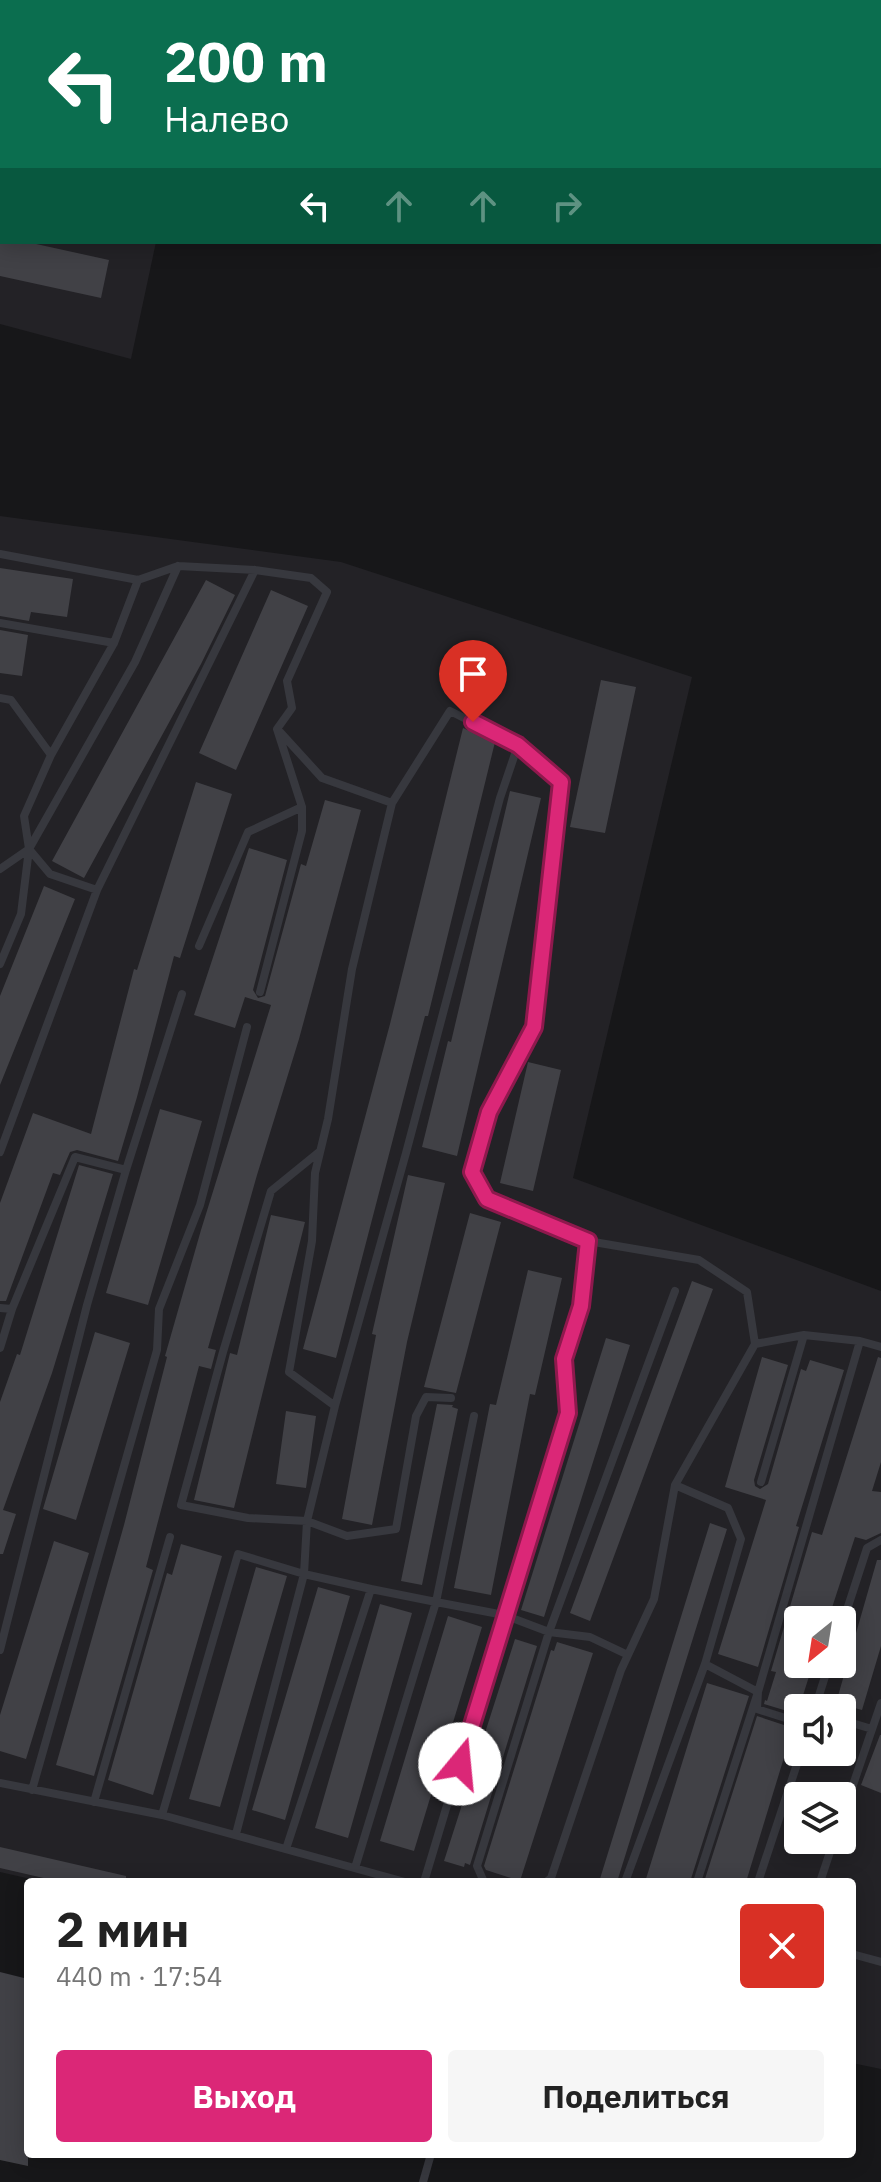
<!DOCTYPE html>
<html lang="ru">
<head>
<meta charset="utf-8">
<style>
	:root { --surface:#fff; --page:#f6f6f6; --text:#222; --muted:#767676; --accent:#db2777 }
	body { margin:0; font-family:"IBM Plex Sans",sans-serif; background:var(--page); color:var(--text); height:100vh; display:flex; flex-direction:column; font-size:30px; white-space:nowrap }
	* { box-sizing:border-box; margin:0 }
	p { font-size:26px; color:var(--muted) }
	.icon { flex:none; width:44px; height:44px; fill:none; stroke:currentColor; stroke-width:2; stroke-linecap:round; stroke-linejoin:round }
	.map { position:relative; flex:1; overflow:hidden }
	.sheet { position:absolute; left:24px; top:1878px; width:832px; height:280px; display:flex; flex-direction:column; background:var(--surface); border-radius:8px; box-shadow:0 4px 20px #0003 }
	.sheet>* { flex:none }
	.hud { position:absolute; left:0px; top:0px; width:882px; height:244px; box-shadow:0 4px 20px #0003; background:#0b6e4f; color:#fff; overflow:hidden }
	.needle { width:52px; rotate:210deg }
	.controls { position:absolute; left:784px; top:1606px; display:grid; gap:16px }
	.controls a { display:grid; place-items:center; width:72px; height:72px; border-radius:8px; background:var(--surface); box-shadow:0 4px 20px #0003; font-size:40px }
	.pin { position:absolute; display:grid; place-items:center; width:68px; height:68px; color:#fff; margin:-82px -34px; border-radius:50% 50% 50% 0; rotate:-45deg; box-shadow:0 0 8px #0007 }
	.pin .icon { rotate:45deg }
	.me { position:absolute; width:88px; margin:-44px; rotate:17deg; stroke-linejoin:round; filter:drop-shadow(0 0 6px #0008) }
	.turn { display:flex; align-items:center; gap:28px; height:168px; padding:0 32px; font-size:36px }
	.turn .icon { width:104px; height:104px; stroke-width:2.5 }
	.turn b { display:block; font-size:56px; line-height:68px }
	.lanes { display:flex; align-items:center; height:76px; padding:0 32px; background:#0003; justify-content:center; gap:40px; direction:ltr }
	.lanes .off { opacity:.35 }
	.round { display:grid; place-items:center; flex:none; width:84px; height:84px; border-radius:8px; background:var(--page) }
	.summary { display:flex; align-items:center; justify-content:space-between; height:136px; padding:0 32px }
	h1 { font-size:48px; font-weight:800; line-height:60px }
	.cta { display:flex; gap:16px; margin-top:auto; padding:16px 32px }
	.cta a { flex:1; height:92px; border-radius:8px; background:var(--accent); color:#fff; font-size:32px; font-weight:800; line-height:92px; text-align:center }
	.cta a+a { background:var(--page); color:var(--text) }
	.map>svg:first-child { display:block }
	.built { fill:#232226; fill-rule:evenodd }
	.building { fill:#414146 }
	.lines { fill:none; stroke-linecap:round; stroke-linejoin:round }
	.lane { stroke:#37383e; stroke-width:8 }
	.route-casing { stroke:#8e194d; stroke-width:20 }
	.route { stroke:#db2777; stroke-width:14 }
</style>
</head>
<body>
<div class="map">
<svg width="881" height="2182" viewBox="0 0 881 2182">
	<rect width="100%" height="100%" fill="#171719"/>
	<path class="built" d="M 0,164 L 2,242 L 156,242 L 131,359 L 0,324 Z
		M 0,516 L 341,562 L 692,677 L 573,1178 L 881,1291 L 881,2069 L 852,2063 L 852,1882 L 44,1882 L 0,1872 ZM 798,1620 L 842,1620 L 842,1664 L 798,1664 ZM 798,1708 L 842,1708 L 842,1752 L 798,1752 ZM 798,1796 L 842,1796 L 842,1840 L 798,1840 Z"/>
	<path class="building" d="M 0,242 L 27,242 L 109,260 L 101,298 L 0,276 Z
		M 0,568 L 73,579 L 67,617 L 31,612 L 29,621 L 0,616 Z
		M 206,580 L 235,595 L 201,664 L 84,878 L 52,861 Z
		M 271,590 L 308,606 L 236,770 L 199,753 Z
		M 0,630 L 28,635 L 22,676 L 0,673 Z
		M 601,680 L 636,687 L 605,833 L 570,827 Z
		M 463,728 L 495,742 L 428,1016 L 425,1016 L 336,1358 L 303,1349 L 390,1024 Z
		M 196,782 L 232,794 L 180,958 L 174,956 L 137,1097 L 118,1161 L 77,1150 L 70,1152 L 60,1175 L 53,1173 L 6,1301 L 0,1301 L 0,1203 L 33,1113 L 91,1134 L 134,969 L 137,970 Z
		M 510,791 L 541,798 L 457,1156 L 422,1147 L 448,1041 L 451,1042 Z
		M 325,800 L 361,810 L 299,1039 L 257,1175 L 208,1348 L 216,1350 L 211,1369 L 199,1366 L 146,1567 L 153,1570 L 94,1776 L 56,1765 L 124,1525 L 167,1357 L 165,1356 L 201,1230 L 271,1005 L 245,997 L 235,1028 L 194,1015 L 249,848 L 287,860 L 253,990 L 258,998 L 265,996 L 301,864 L 306,866 Z
		M 44,886 L 75,899 L 0,1085 L 0,996 Z
		M 528,1062 L 561,1070 L 533,1191 L 500,1183 Z
		M 160,1109 L 202,1121 L 148,1305 L 106,1293 Z
		M 79,1165 L 113,1174 L 52,1373 L 3,1510 L 16,1514 L 3,1554 L 0,1554 L 0,1402 L 17,1354 L 20,1355 Z
		M 408,1175 L 445,1183 L 407,1342 L 372,1525 L 342,1519 L 376,1335 L 372,1334 Z
		M 470,1213 L 501,1222 L 456,1393 L 424,1387 Z
		M 271,1215 L 305,1222 L 234,1508 L 194,1500 L 230,1353 L 237,1355 Z
		M 528,1270 L 562,1278 L 535,1395 L 530,1394 L 491,1595 L 454,1588 L 490,1404 L 496,1405 Z
		M 692,1281 L 713,1289 L 590,1621 L 570,1613 Z
		M 95,1332 L 130,1343 L 76,1520 L 43,1509 Z
		M 606,1338 L 630,1345 L 544,1617 L 521,1610 Z
		M 762,1357 L 788,1365 L 754,1480 L 755,1486 L 760,1489 L 768,1484 L 801,1369 L 806,1371 L 810,1360 L 844,1370 L 796,1526 L 799,1527 L 758,1667 L 718,1654 L 766,1500 L 725,1487 Z
		M 878,1357 L 881,1358 L 881,1462 L 872,1491 L 881,1492 L 881,1533 L 866,1540 L 855,1537 L 828,1620 L 798,1620 L 798,1664 L 813,1664 L 797,1714 L 764,1704 L 765,1700 L 767,1701 L 776,1672 L 771,1671 L 812,1532 L 822,1535 Z
		M 437,1404 L 453,1405 L 452,1407 L 458,1409 L 422,1585 L 401,1581 Z
		M 286,1411 L 316,1416 L 306,1488 L 276,1484 Z
		M 710,1523 L 727,1529 L 617,1882 L 599,1882 Z
		M 54,1541 L 89,1553 L 26,1759 L 0,1751 L 0,1715 Z
		M 181,1544 L 222,1556 L 153,1795 L 108,1780 L 167,1573 L 172,1575 Z
		M 877,1560 L 881,1560 L 881,1646 L 862,1710 L 836,1703 Z
		M 256,1567 L 287,1576 L 220,1807 L 189,1799 Z
		M 318,1587 L 350,1596 L 285,1820 L 252,1810 Z
		M 380,1604 L 412,1613 L 348,1838 L 315,1828 Z
		M 448,1616 L 482,1627 L 414,1851 L 380,1841 Z
		M 515,1639 L 537,1646 L 470,1865 L 465,1863 L 464,1867 L 444,1861 Z
		M 557,1642 L 593,1653 L 520,1881 L 486,1870 L 484,1866 L 551,1650 L 554,1651 Z
		M 707,1683 L 749,1696 L 690,1882 L 645,1882 Z
		M 757,1716 L 793,1728 L 746,1882 L 704,1882 Z
		M 880,1735 L 881,1735 L 881,1793 L 861,1785 Z
		M 0,1847 L 126,1876 L 126,1882 L 61,1882 L 0,1868 Z
		M 0,1972 L 28,1979 L 28,2166 L 0,2160 Z"/>
	<g class="lines">
		<path class="lane" d="M 0,214 L 2,215
			M 0,554 L 138,580 L 178,566 L 255,570 L 311,578 L 327,592 L 287,681 L 292,708 L 277,729 L 302,807 L 248,832 L 199,946
			M 0,623 L 114,643
			M 0,698 L 11,700 L 51,755 L 114,643 L 138,580
			M 280,732 L 322,778 L 392,803
			M 0,869 L 29,849 L 24,816 L 51,755
			M 97,890 L 50,874 L 29,849 L 135,662 L 178,566
			M 0,964 L 21,914 L 29,849
			M 260,992 L 302,831 L 302,807
			M 0,1152 L 97,890 L 255,570
			M 319,1152 L 271,1191 L 223,1352 L 181,1505 L 248,1518 L 307,1521 L 347,1536 L 396,1529 L 416,1416 L 426,1397 L 451,1398
			M 588,1241 L 581,1306 L 564,1359 L 568,1413 L 504,1615 L 549,1632 L 590,1637 L 628,1655
			M 0,1308 L 12,1309
			M 755,1344 L 804,1335 L 860,1341 L 881,1347
			M 0,1348 L 12,1309 L 75,1157 L 126,1170 L 182,994
			M 335,1406 L 406,1153 L 500,798 L 518,745 L 561,782 L 534,1027 L 489,1112 L 472,1172 L 487,1199 L 588,1241 L 699,1260 L 747,1292 L 755,1344 L 675,1485 L 654,1599 L 621,1670 L 551,1878 L 546,1882
			M 761,1482 L 804,1335
			M 842,1625 L 867,1548 L 881,1540
			M 0,1650 L 87,1305 L 126,1170
			M 705,1664 L 758,1692 L 757,1709 L 798,1722
			M 815,1708 L 829,1664
			M 842,1720 L 872,1729
			M 0,1783 L 162,1815 L 238,1554 L 304,1574 L 371,1589 L 286,1849
			M 32,1790 L 157,1350 L 159,1309 L 200,1205 L 247,1027
			M 94,1802 L 170,1537
			M 162,1815 L 405,1882
			M 842,1817 L 881,1703
			M 236,1834 L 304,1574 L 307,1521 L 335,1406 L 289,1372 L 312,1241 L 315,1173 L 328,1119 L 352,969 L 392,803 L 450,711 L 518,745
			M 355,1868 L 436,1602 L 371,1589
			M 424,1882 L 504,1615 L 436,1602 L 474,1416
			M 484,1882 L 477,1866 L 549,1632 L 675,1291
			M 625,1882 L 705,1664 L 741,1539 L 728,1508 L 675,1485
			M 697,1882 L 758,1692 L 860,1341
			M 758,1882 L 801,1752
			M 820,1882 L 834,1840
			M 852,1954 L 881,1962
			M 423,2182 L 431,2154"/>
	</g>
	<g class="lines">
		<defs>
			<path id="route" d="M 460,1764 L 568,1413 L 564,1359 L 581,1306 L 588,1241 L 487,1199 L 472,1172 L 489,1112 L 534,1027 L 561,782 L 518,745 L 473,722"/>
		</defs>
		<use href="#route" class="route-casing"/>
		<use href="#route" class="route"/>
	</g>
</svg>
<div class="controls">
<a><svg class="needle" viewBox="-14 -14 28 28"><path d="M0-13l5 13h-10z" fill="#e53935"/><path d="M0 13l5-13h-10z" fill="#767676"/></svg></a>
<a><svg class="icon" aria-label="sound" viewBox="0 0 24 24"><path d="M4 9h4l5-4v14l-5-4H4zM17 9q2 3 0 6"/></svg></a>
<a><svg class="icon" aria-label="layers" viewBox="0 0 24 24"><path d="M12 4l9 5-9 5-9-5zM3 14l9 5 9-5"/></svg></a>
</div>
<div class="pin" style="left:473px;top:722px;background:#d93025"><svg class="icon" aria-label="arrive" viewBox="0 0 24 24"><path d="M6 21V4h12l-3 4 3 4H6"/></svg></div>
<svg class="me" style="left:460px;top:1764px" viewBox="-20 -20 40 40"><circle r="19" fill="#fff"/><path d="M0-13L10 11 0 6-10 11z" fill="#db2777"/></svg>
<div class="hud">
<div class="turn"><svg class="icon" aria-label="left" viewBox="0 0 24 24"><path d="M17 20v-9H6M10 6l-5 5 5 5"/></svg><div><b>200 m</b>Налево</div></div>
<div class="lanes"><svg class="icon" aria-label="left" viewBox="0 0 24 24"><path d="M17 20v-9H6M10 6l-5 5 5 5"/></svg><svg class="icon off" aria-label="ahead" viewBox="0 0 24 24"><path d="M12 20V5M6 11l6-6 6 6"/></svg><svg class="icon off" aria-label="ahead" viewBox="0 0 24 24"><path d="M12 20V5M6 11l6-6 6 6"/></svg><svg class="icon off" aria-label="right" viewBox="0 0 24 24"><path d="M7 20v-9h11M14 6l5 5-5 5"/></svg></div>
</div>
<section class="sheet">
<div class="summary"><div><h1>2 мин</h1><p>440 m · 17:54</p></div><a class="round" style="background:#d93025;color:#fff"><svg class="icon" aria-label="close" viewBox="0 0 24 24"><path d="M6 6l12 12M18 6L6 18"/></svg></a></div>
<div class="cta"><a>Выход</a><a>Поделиться</a></div>
</section>
</div>
</body>
</html>
